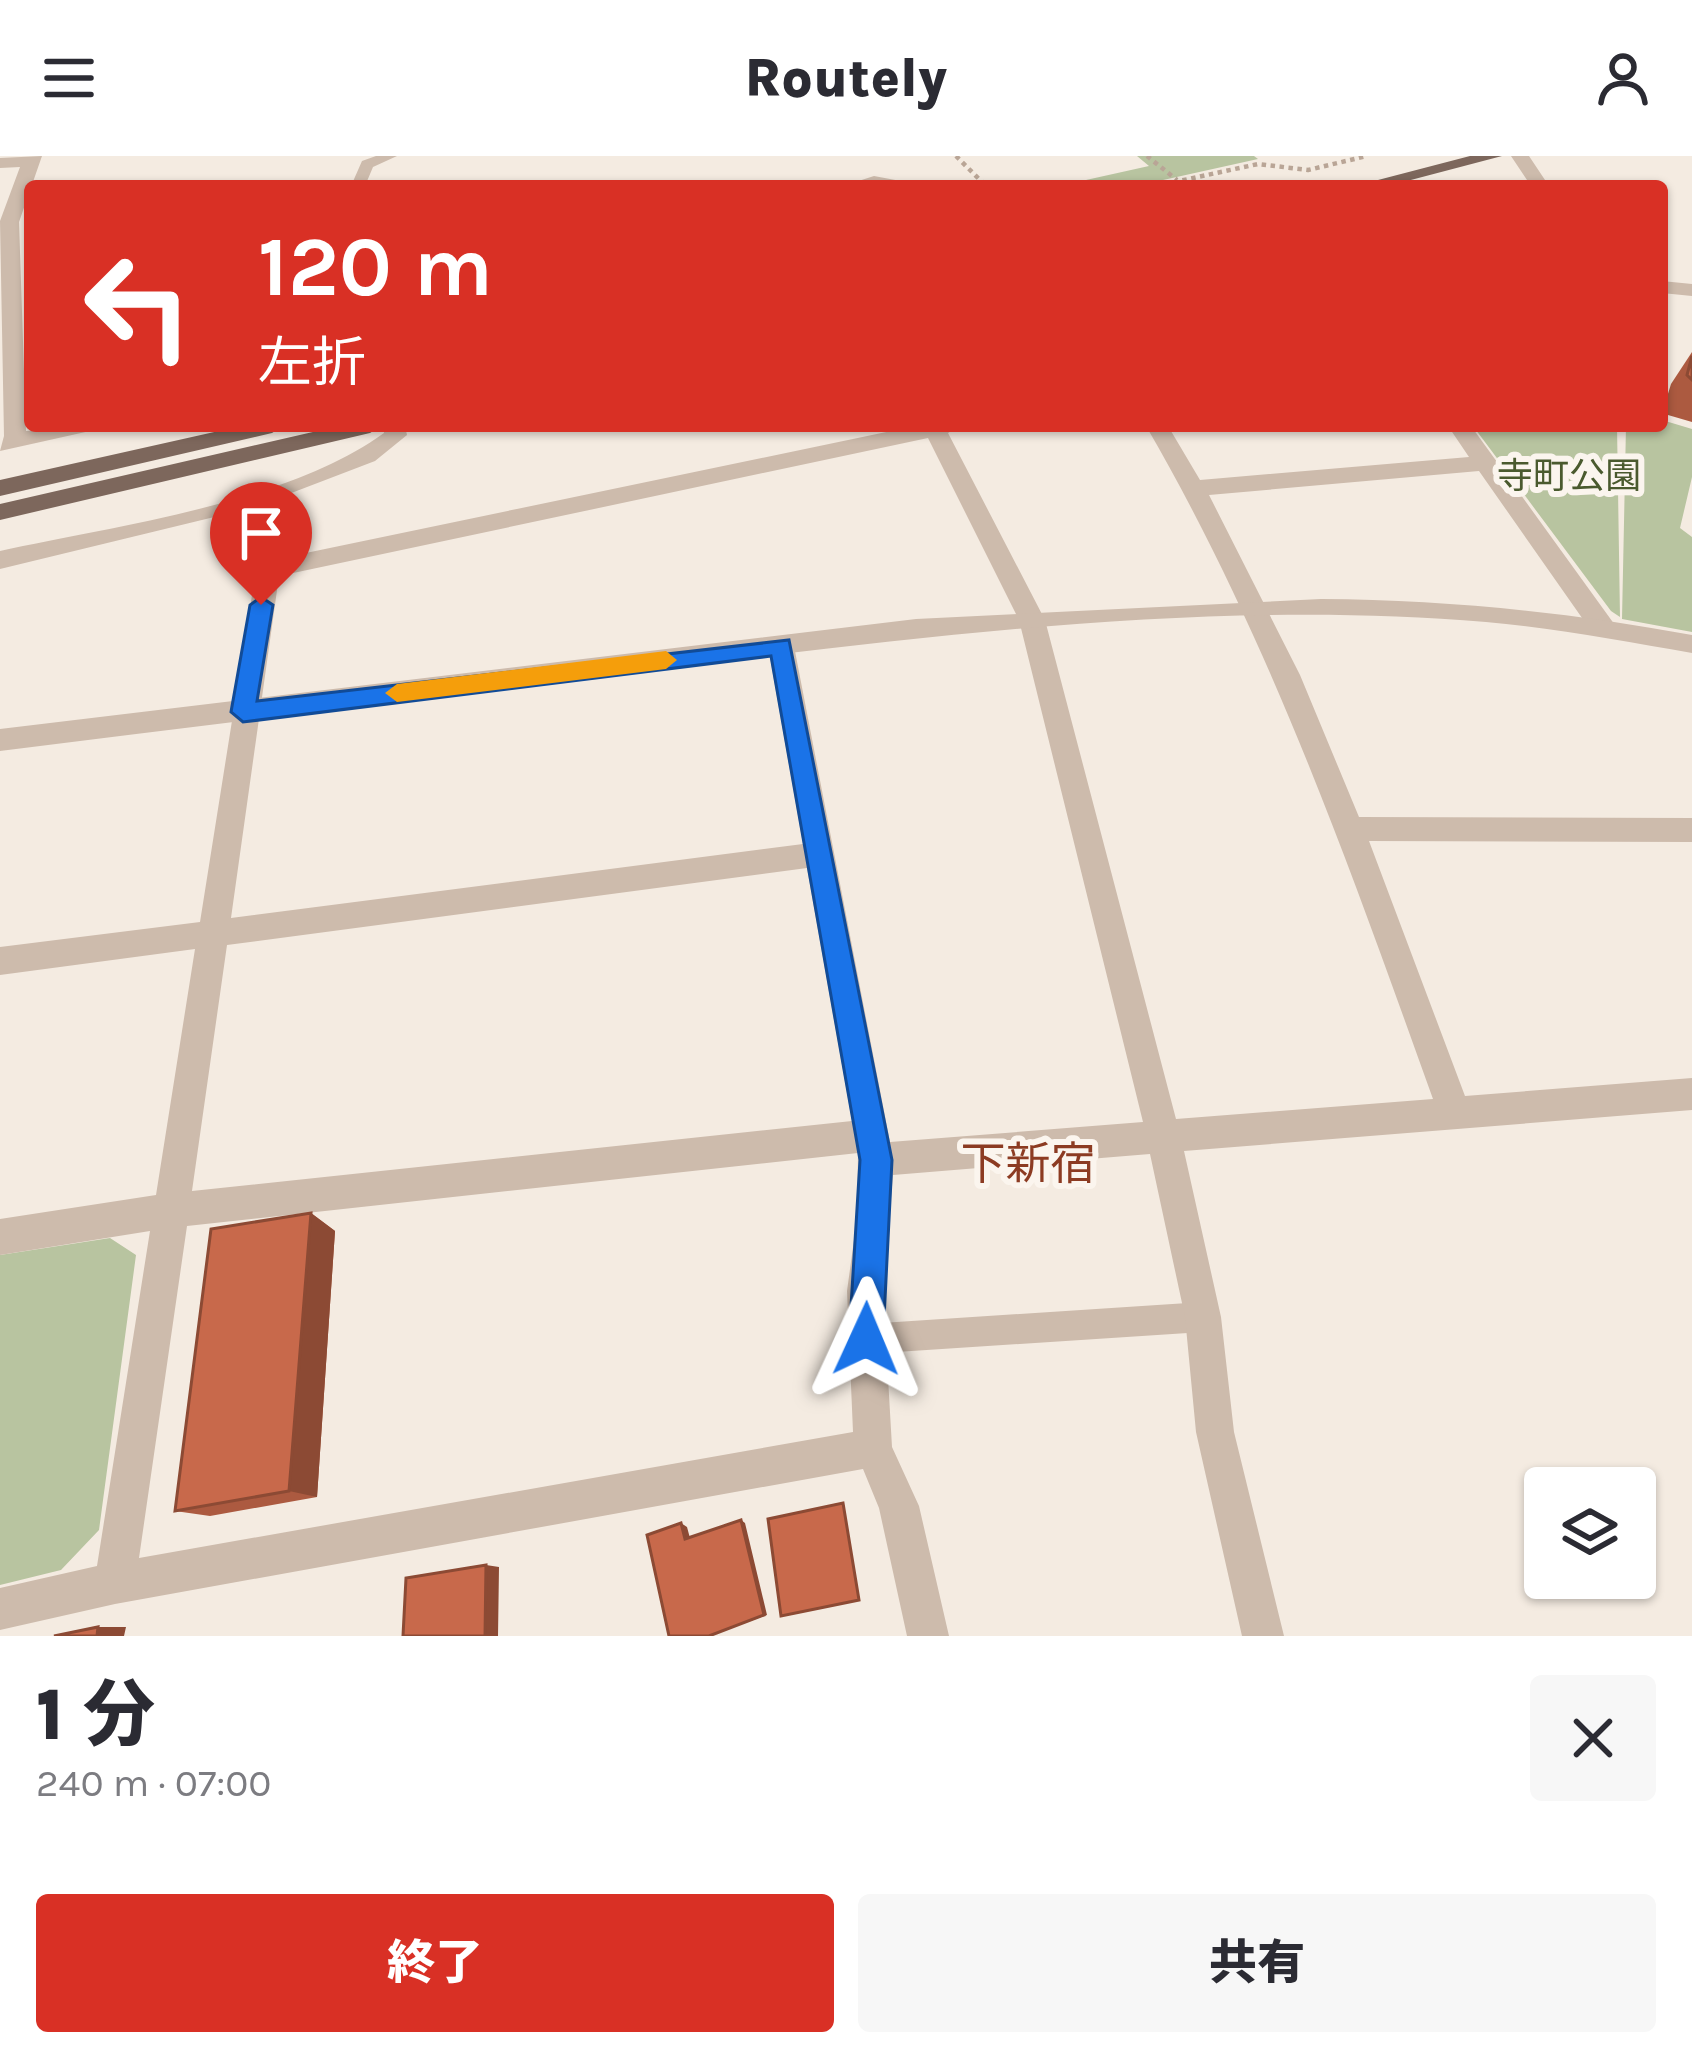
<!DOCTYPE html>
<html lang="ja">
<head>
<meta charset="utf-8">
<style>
	:root { --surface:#fff; --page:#f7f7f7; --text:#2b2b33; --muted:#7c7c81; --accent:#d93025 }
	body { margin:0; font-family:Karla,"Noto Sans JP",sans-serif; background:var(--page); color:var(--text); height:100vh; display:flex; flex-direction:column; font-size:45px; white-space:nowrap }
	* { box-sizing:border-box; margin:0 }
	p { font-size:39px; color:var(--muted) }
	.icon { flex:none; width:66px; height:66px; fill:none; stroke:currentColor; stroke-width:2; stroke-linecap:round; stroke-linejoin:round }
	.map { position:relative; height:1480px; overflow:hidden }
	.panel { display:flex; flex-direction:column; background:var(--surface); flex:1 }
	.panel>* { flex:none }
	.top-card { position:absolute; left:24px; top:24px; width:1644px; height:252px; border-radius:12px; box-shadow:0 3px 9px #0004; background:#d93025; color:#fff; overflow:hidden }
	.buttons { position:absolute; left:1524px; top:1311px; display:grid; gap:24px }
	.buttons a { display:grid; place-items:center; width:132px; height:132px; border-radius:12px; background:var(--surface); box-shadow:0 3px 9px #0004; font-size:60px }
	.pin { position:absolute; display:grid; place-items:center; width:102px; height:102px; color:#fff; margin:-123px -51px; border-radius:50% 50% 50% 0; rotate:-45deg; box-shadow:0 0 12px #0007 }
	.pin .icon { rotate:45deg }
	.me { position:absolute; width:132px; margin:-66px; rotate:1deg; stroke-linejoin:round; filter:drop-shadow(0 0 9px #0008) }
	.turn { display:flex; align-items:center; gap:42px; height:252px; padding:0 36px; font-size:54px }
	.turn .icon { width:156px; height:156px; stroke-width:2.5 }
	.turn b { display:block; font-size:84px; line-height:102px }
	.round { display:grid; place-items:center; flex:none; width:126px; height:126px; border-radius:12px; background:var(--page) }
	.head { display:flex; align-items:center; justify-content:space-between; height:204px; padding:0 36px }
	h1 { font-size:72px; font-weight:800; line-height:90px }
	.primary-button { display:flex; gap:24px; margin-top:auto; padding:24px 36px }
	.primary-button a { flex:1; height:138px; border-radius:12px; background:var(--accent); color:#fff; font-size:48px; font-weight:800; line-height:138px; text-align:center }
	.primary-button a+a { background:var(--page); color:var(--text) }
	header { display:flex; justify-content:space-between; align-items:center; height:156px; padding:0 36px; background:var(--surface); font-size:54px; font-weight:800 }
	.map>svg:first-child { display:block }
	.green { fill:#b8c4a0 }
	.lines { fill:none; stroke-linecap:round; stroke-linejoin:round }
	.path { stroke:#b9a596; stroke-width:4.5; stroke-dasharray:4.5 4.5; stroke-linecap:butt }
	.service { fill:#cdbbac; fill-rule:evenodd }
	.minor { fill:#cdbbac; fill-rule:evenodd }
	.tertiary { fill:#cdbbac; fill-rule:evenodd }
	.primary { fill:#7d675c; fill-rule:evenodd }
	.wall { fill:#ac5a40 }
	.shaded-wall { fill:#8c4a34 }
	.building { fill:#c8694b; stroke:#8c4a34; stroke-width:3 }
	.route { fill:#1a73e8; stroke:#114b97; stroke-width:3 }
	.slow { fill:#f59e0b }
	.labels { text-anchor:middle; stroke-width:12; stroke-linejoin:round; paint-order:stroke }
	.far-park-label { font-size:36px; fill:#4a5a2e; stroke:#fbf5ee }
	.neighbourhood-label { font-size:45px; fill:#8c3b22; stroke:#fbf5ee }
</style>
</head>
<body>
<header><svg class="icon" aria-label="menu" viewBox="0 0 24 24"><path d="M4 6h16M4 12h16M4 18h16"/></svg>Routely<svg class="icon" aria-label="person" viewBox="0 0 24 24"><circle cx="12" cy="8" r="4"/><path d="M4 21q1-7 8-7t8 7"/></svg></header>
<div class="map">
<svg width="1692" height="1480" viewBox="0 0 1692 1480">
	<rect width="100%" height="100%" fill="#f4ebe1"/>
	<path class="green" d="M 1137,0 L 1254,0 L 1258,3 L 1136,30 L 1059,30 L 1149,10 Z
		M 1662,264 L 1692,273 L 1692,321 L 1680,372 L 1692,381 L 1692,476 L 1622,463 L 1626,270 L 1662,270 Z
		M 1473,270 L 1617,270 L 1620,461 L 1611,455 Z
		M 110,1082 L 136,1099 L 99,1374 L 61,1414 L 0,1429 L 0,1099 Z"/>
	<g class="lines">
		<path class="path" d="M 956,0 L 986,30
			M 1147,0 L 1177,24
			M 1156,30 L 1258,8 L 1308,14 L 1367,0"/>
		<path class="service" d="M 376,0 L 397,0 L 373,11 L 365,30 L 351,30 L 362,5 Z
			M 1203,1146 L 1213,1151 L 1218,1161 L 1213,1171 L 1203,1176 L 866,1198 L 855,1194 L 851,1183 L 855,1172 L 866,1168 Z"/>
		<path class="minor" d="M 42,0 L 19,66 L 26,275 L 93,270 L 90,275 L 0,295 L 4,280 L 0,65 L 20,11 L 0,12 L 0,2 Z
			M 1511,0 L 1529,0 L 1549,30 L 1531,30 Z
			M 874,20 L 906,26 L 908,30 L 843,30 Z
			M 1662,125 L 1692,128 L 1692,140 L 1662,137 Z
			M 383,270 L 405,270 L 407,279 L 375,305 L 260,349 L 277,403 L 915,270 L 960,270 L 948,277 L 1045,464 L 1176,963 L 1433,943 C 1350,712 1270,483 1146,270 L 1168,270 L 1200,324 L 1469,301 L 1448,270 L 1471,270 L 1612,465 L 1616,472 L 1612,479 L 1594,479 L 1479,315 L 1209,339 L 1300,519 L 1359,661 L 1692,662 L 1692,686 L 1369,685 L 1465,940 L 1692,922 L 1692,954 L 1184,995 L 1221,1161 L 1234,1276 L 1284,1480 L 1242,1480 L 1196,1276 L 1185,1161 L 1150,998 L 893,1019 L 883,1135 L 892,1291 L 919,1350 L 949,1480 L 907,1480 L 879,1352 L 863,1313 L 115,1448 L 0,1474 L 0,1432 L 97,1410 L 150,1075 L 0,1099 L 0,1063 L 156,1039 L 195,793 L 0,819 L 0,791 L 200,766 L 256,414 L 239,355 L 0,413 L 0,395 C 118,369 286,348 384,277 ZM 928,282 L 1019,464 L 1143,966 L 890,986 L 794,490 L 781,480 L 768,490 L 803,688 L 231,762 L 279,420 ZM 807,712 L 852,965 L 192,1035 L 227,789 ZM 858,997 L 857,1062 L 847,1135 L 853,1276 L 139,1402 L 187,1070 Z"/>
		<path class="tertiary" d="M 1321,443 C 1447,444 1568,456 1692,479 L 1692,497 C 1624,485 1555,472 1486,466 C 1210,443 930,480 656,513 C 437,541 219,568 0,595 L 0,573 L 916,463 Z"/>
		<path class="primary" d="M 1470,0 L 1502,0 L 1388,30 L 1355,30 Z
			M 241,270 L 283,270 L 272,277 L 0,340 L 0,324 Z
			M 339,270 L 381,270 L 370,277 L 0,364 L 0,348 Z"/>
	</g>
	<path class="wall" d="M 1692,196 L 1692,266 L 1668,259 L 1663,254 L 1671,228 Z
		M 311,1057 L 335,1075 L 317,1341 L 210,1360 L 175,1355 Z"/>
	<path class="shaded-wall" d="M 311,1057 L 335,1075 L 317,1341 L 289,1335 Z
		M 741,1364 L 745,1367 L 767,1459 L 709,1480 Z
		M 681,1367 L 687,1371 L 691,1386 L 685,1383 Z
		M 486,1409 L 499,1411 L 498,1480 L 485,1480 Z
		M 98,1471 L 126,1471 L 124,1480 L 97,1480 Z"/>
	<path class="building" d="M 1692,200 L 1692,224 L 1687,219 Z
		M 311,1057 L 289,1335 L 175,1355 L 211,1073 Z
		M 843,1347 L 859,1444 L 781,1460 L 768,1363 Z
		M 741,1364 L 764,1459 L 709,1480 L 669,1480 L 647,1379 L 681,1367 L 685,1383 Z
		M 486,1409 L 485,1480 L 403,1480 L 406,1422 Z
		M 98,1471 L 97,1480 L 54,1480 Z"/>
	<path class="route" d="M 261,441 L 273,449 L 257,545 L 789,484 L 892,1004 L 883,1183 L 878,1195 L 866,1200 L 854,1195 L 849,1183 L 860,1004 L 771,500 L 243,566 L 231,556 L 250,449 Z"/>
	<path class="slow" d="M 666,495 L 677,504 L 666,513 L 397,546 L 385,537 L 397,528 Z"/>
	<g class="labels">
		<g class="far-park-label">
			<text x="1569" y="332">寺町公園</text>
		</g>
		<g class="neighbourhood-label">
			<text x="1028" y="1023">下新宿</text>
		</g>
	</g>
</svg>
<div class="buttons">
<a><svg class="icon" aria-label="layers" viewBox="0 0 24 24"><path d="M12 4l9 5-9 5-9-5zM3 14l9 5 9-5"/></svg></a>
</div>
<div class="pin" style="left:261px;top:449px;background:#d93025"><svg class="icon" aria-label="arrive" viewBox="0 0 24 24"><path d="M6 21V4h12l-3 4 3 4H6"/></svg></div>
<svg class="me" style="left:866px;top:1183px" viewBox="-20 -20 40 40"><path d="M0-17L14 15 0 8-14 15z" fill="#1a73e8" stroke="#fff" stroke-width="4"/></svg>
<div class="top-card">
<div class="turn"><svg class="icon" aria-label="left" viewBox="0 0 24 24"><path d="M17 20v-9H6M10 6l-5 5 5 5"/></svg><div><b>120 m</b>左折</div></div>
</div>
</div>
<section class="panel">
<div class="head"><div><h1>1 分</h1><p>240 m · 07:00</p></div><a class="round"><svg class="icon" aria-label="close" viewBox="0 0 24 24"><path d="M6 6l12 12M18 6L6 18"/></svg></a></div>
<div class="primary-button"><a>終了</a><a>共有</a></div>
</section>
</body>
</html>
